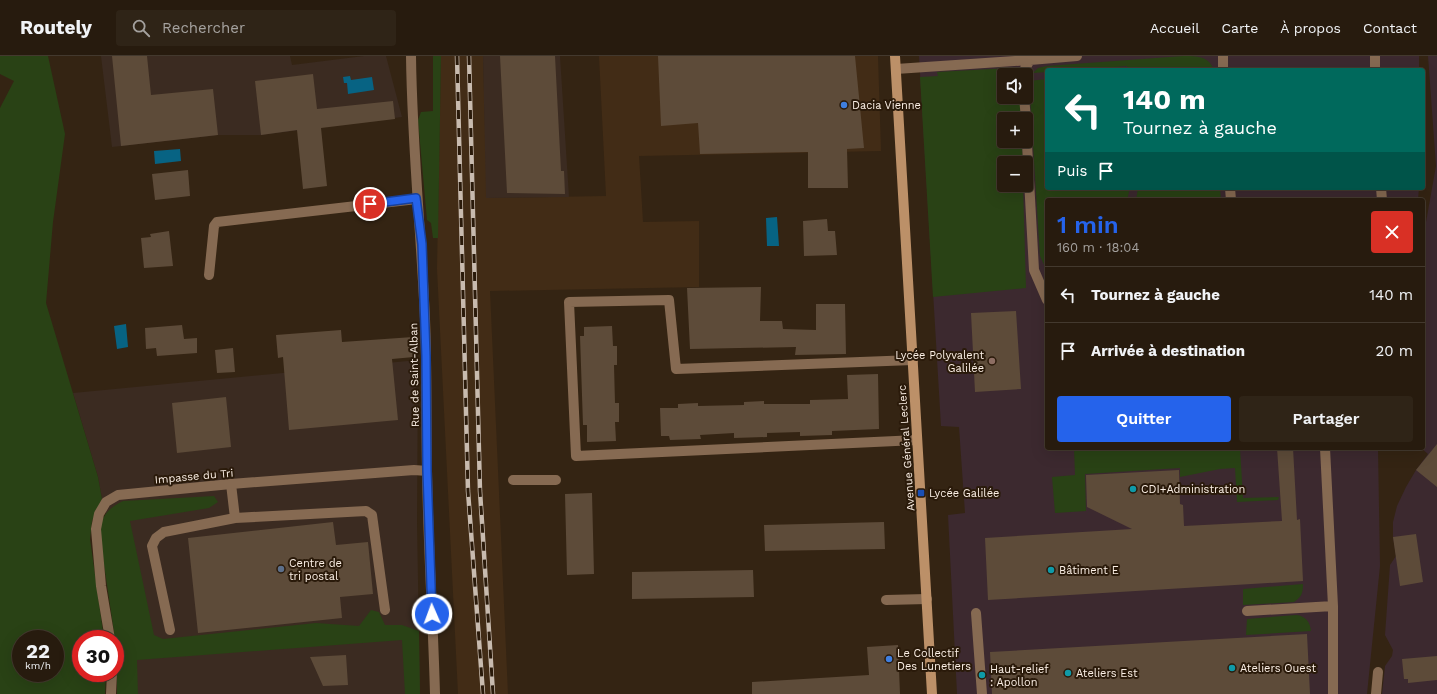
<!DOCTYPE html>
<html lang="fr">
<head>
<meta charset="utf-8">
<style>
	:root { --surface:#271b0e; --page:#2f2417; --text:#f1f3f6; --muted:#a4a19e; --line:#43392e; --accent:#2563eb }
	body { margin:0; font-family:"Work Sans",sans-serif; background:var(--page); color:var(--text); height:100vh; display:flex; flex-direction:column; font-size:15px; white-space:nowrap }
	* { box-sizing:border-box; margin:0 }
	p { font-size:13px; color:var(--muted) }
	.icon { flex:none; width:22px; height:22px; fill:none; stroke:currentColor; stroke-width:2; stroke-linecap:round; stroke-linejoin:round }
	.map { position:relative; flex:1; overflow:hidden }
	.drawer { position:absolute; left:1045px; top:142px; width:380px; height:252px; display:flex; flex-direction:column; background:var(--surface); border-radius:4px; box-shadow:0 4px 16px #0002,0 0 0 1px var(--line) }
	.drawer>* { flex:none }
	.banner { position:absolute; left:1045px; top:12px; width:380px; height:122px; border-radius:4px; box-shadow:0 4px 16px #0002,0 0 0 1px var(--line); background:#00695c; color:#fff; overflow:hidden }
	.buttons { position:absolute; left:997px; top:12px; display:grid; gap:8px }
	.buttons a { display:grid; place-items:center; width:36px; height:36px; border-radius:4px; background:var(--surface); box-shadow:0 4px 16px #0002,0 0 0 1px var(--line); font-size:20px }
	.speed { position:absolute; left:12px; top:574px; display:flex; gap:8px; font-size:20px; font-weight:700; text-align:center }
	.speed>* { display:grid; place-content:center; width:52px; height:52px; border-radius:50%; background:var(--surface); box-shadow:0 4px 16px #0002,0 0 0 1px var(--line); line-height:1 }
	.speed small { font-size:10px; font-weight:400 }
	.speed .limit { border:6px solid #d22; background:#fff; color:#111 }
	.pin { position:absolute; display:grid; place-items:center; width:34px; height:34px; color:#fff; margin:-17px; border:2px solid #fff; border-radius:50%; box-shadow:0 1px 4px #0007 }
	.me { position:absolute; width:44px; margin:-22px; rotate:358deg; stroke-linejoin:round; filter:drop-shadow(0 0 3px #0008) }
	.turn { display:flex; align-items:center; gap:14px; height:84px; padding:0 12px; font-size:18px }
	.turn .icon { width:52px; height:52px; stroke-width:2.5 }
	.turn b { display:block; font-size:28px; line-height:34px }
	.then { display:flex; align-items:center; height:38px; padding:0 12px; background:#0003; gap:8px; font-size:15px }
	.round { display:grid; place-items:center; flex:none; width:42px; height:42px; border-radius:4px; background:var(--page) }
	.head { display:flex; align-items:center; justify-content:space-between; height:68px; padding:0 12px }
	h1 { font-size:24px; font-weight:600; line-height:30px; color:var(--accent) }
	.button { display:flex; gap:8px; margin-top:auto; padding:8px 12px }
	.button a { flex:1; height:46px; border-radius:4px; background:var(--accent); color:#fff; font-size:16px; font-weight:600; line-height:46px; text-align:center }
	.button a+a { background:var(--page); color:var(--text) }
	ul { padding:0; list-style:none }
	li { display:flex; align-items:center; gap:12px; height:56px; padding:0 12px; border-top:1px solid var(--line) }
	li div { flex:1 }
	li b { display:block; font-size:15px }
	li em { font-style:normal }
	header { display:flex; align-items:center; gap:24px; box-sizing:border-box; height:56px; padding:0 20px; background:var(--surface); border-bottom:1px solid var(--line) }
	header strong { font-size:19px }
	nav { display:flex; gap:22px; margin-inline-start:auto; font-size:14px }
	.search { width:280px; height:36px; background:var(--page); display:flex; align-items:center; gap:10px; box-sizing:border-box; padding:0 14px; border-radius:4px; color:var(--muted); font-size:15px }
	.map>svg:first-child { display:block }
	.built { fill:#422c16 }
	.industrial { fill:#3b2b21 }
	.education { fill:#3c292f; fill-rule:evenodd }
	.green { fill:#294215; fill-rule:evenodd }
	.water { fill:#076383 }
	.building { fill:#5d4b39 }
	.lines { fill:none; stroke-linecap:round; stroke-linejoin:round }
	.lane { stroke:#866a52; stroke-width:10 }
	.street { stroke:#866a52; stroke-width:10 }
	.secondary { stroke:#bc9068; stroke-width:10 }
	.rail-casing { stroke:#c8bbaf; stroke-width:4.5 }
	.rail { stroke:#2a1a0a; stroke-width:3; stroke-dasharray:9; stroke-linecap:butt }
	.route-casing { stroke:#184099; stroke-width:10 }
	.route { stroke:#2563eb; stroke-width:7 }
	.shop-dot { fill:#3f7fe0; stroke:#2a1a0a; stroke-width:1.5 }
	.education-dot { fill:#8d6e63; stroke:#2a1a0a; stroke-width:1.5 }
	.culture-dot { fill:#0f9aa8; stroke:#2a1a0a; stroke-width:1.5 }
	.transit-dot { fill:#1a4fb4; stroke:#2a1a0a; stroke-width:1.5 }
	.service-dot { fill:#5c6f8a; stroke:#2a1a0a; stroke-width:1.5 }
	.labels { text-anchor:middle; stroke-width:4; stroke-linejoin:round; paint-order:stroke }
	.poi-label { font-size:11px; fill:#fcf0e6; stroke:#2a1a0a; text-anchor:start }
	.street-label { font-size:11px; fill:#fcf0e6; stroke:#2a1a0a }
</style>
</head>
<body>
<header>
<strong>Routely</strong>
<div class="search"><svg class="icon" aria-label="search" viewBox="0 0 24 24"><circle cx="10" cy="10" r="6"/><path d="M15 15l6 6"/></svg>Rechercher</div>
<nav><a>Accueil</a><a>Carte</a><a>À propos</a><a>Contact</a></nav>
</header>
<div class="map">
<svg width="1437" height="638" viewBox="0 0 1437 638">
	<rect width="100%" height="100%" fill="#342413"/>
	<path class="built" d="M 441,0 L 483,0 L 487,142 L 606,140 L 599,0 L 878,0 L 881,95 L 639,100 L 643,166 L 699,165 L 699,231 L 490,235 L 508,638 L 458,638 L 437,213 Z"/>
	<path class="industrial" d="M 101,0 L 290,0 L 292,9 L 364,0 L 386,0 L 402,61 L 261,79 L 218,79 L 112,91 Z
		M 483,0 L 560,0 L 569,141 L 486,142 Z
		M 418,304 L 417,467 L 420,638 L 130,638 L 117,497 L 102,443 L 98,421 L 73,337 Z"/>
	<path class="education" d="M 919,0 L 1419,0 L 1419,14 L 1047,14 L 1047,132 L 1419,132 L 1418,144 L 1047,144 L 1047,392 L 1378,392 L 1380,510 L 1367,638 L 957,638 L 948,459 L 965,457 L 959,371 L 941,370 ZM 1004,19 L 1026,19 L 1026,41 L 1004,41 ZM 1004,63 L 1026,63 L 1026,85 L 1004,85 ZM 1004,107 L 1026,107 L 1026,129 L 1004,129 Z
		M 1428,0 L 1437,0 L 1437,638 L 1382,638 L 1385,610 L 1392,600 L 1393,594 L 1385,579 L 1390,509 L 1396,500 L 1393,481 L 1393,466 L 1397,450 L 1406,431 L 1416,414 L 1428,398 L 1421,392 L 1423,392 L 1423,324 L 1426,309 L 1423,309 L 1423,183 L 1436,110 Z"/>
	<path class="green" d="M 0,0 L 48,0 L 65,78 L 53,166 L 46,247 L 98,421 L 102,443 L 92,465 L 90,483 L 104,583 L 81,583 L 81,617 L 106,617 L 105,638 L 0,638 L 0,52 L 14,25 L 0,18 ZM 21,583 L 55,583 L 55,617 L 21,617 Z
		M 433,0 L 441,0 L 438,182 L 433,182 L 431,167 L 427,164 L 418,64 L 421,56 L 433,55 Z
		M 1183,0 C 1197,0 1209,0 1214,14 L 1128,14 L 1127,10 L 1076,14 L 1047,14 L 1047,16 L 1033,17 L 1038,12 L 1047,10 Z
		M 1010,12 L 1017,16 L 1017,19 L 1004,19 L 1004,41 L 1020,41 L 1022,63 L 1004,63 L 1004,85 L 1022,85 L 1023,107 L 1004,107 L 1004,129 L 1023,129 L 1026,232 L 933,241 L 920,21 L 938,20 L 937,16 Z
		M 1047,23 L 1047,132 L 1130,132 L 1127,144 L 1047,144 L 1047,215 L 1040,200 L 1029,25 Z
		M 1138,132 L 1220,132 L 1221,144 L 1136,144 Z
		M 1074,392 L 1240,392 L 1243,442 L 1279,441 L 1278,444 L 1237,446 L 1235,412 L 1220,413 L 1180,421 L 1180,412 L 1085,418 L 1086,455 L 1055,457 L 1052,421 L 1075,419 Z
		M 214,440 L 218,446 L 209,452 L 130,465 L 154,579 L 163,583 L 316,567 L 359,570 L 371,554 L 379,556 L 385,569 L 402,569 L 419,575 L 420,638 L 405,638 L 402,584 L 137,604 L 138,638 L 117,638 L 117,603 L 114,576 L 99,475 C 102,459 109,452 123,445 Z
		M 1303,528 C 1303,538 1301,541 1294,546 L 1243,549 L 1243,533 Z
		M 1296,559 C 1306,560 1310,566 1311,575 L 1246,579 L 1247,563 Z"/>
	<path class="water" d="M 350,20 L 351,24 L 372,21 L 374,34 L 348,38 L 347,27 L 344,27 L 343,21 Z
		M 180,93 L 181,105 L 155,108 L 154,95 Z
		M 777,161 L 779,190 L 767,190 L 766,162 Z
		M 126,268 L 128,291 L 117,293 L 114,270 Z"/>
	<path class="building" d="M 112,0 L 147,0 L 151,39 L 213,33 L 218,79 L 121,90 Z
		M 500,0 L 555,0 L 561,115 L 564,115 L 565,138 L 507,137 Z
		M 658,0 L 855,0 L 864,92 L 847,93 L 848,132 L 808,132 L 808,96 L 700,98 L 698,67 L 661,70 Z
		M 313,18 L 317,53 L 393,45 L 395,63 L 321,72 L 327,130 L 303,133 L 297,74 L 261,79 L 255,25 Z
		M 188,114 L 190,140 L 155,144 L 152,118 Z
		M 827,163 L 828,175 L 835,175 L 837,199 L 804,200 L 803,165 Z
		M 169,175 L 173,210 L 144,212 L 141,182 L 151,181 L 150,178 Z
		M 761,231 L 760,265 L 782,265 L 783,273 L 816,274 L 816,248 L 845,248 L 846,298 L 795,299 L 796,291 L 690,293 L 687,232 Z
		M 1016,255 L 1021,333 L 975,336 L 971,257 Z
		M 182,269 L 184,283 L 197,282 L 197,297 L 157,300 L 156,292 L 146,293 L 145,272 Z
		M 612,270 L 613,290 L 617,290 L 617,309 L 614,309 L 615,347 L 619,347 L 619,366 L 615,366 L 616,385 L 587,386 L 587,369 L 583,369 L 580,280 L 584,280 L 584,271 Z
		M 341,274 L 342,286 L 413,281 L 414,301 L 392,303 L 398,364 L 289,374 L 283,301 L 278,302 L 276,279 Z
		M 233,292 L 235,316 L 217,317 L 215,294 Z
		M 878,318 L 879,373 L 832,375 L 832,379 L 800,380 L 800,376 L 767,377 L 767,381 L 734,382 L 734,377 L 700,379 L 701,383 L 670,384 L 669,380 L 661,380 L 660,352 L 678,352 L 678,348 L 698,347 L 698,350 L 744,349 L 744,346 L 764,345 L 764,348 L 810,348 L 810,344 L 848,343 L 847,319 Z
		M 226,341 L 231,391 L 177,397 L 172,347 Z
		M 1437,388 L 1437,431 L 1416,414 Z
		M 1277,392 L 1293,392 L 1297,464 L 1300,463 L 1303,525 L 988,544 L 985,482 L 1132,473 L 1087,451 L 1086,419 L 1179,414 L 1180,448 L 1183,449 L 1184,470 L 1282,465 Z
		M 592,437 L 594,518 L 567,519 L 565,438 Z
		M 333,466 L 336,489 L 368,486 L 373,538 L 340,541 L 342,562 L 198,577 L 188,482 Z
		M 884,466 L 885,493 L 765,495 L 764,469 Z
		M 1416,478 L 1423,526 L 1400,530 L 1393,481 Z
		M 753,514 L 754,541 L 632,543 L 632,516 Z
		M 1307,578 L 1310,638 L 992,638 L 990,596 Z
		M 898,589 L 900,638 L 752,638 L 752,626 L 869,619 L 867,591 Z
		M 346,599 L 348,629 L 323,630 L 310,601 Z
		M 1437,600 L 1437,624 L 1408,627 L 1408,623 L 1404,623 L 1402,603 Z"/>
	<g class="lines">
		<path class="lane" d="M 1223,0 L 1223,14
			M 1375,0 L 1375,14
			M 896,13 L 1030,4 L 1030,0
			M 1023,19 L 1023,16 L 1030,4 L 1077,0
			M 1024,41 L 1026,63
			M 1026,70 L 1034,214 L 1047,244
			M 1230,132 L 1231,144
			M 1381,132 L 1382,144
			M 209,219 L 214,170 L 217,166 L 417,143
			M 913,304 L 676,313 L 669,244 L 569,246 L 576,400 L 917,384
			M 1325,392 L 1333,550 L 1333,638
			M 513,424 L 556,424
			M 231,428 L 235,462
			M 886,544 L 927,543
			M 1247,555 L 1333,550
			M 976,557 L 982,638
			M 170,574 L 152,490 L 156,482 L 164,476 L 235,462 L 366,455 L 372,459 L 385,554"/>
		<path class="street" d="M 411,0 C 412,88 421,175 425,263 C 427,313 426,363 427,414 C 428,488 433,563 435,638
			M 110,583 L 101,530 L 96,473 L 99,458 L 106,446 L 118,439 L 231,428 L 414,414 L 427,415
			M 111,638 L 112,617
			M 1376,638 L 1378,616"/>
		<path class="secondary" d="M 895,0 L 932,638"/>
		<defs>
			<path id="rail" d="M 457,0 L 468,435 L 483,638
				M 469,0 L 480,435 L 493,638"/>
		</defs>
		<use href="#rail" class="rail-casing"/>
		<use href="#rail" class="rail"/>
	</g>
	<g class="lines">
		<defs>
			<path id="route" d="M 370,148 L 416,142 L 422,188 L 426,300 L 427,415 L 432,558"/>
		</defs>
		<use href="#route" class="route-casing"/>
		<use href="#route" class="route"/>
	</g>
	<g class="shop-dot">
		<circle cx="844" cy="49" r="4"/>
		<circle cx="889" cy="603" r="4"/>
	</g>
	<circle class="education-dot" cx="992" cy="305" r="4"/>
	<g class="culture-dot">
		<circle cx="1133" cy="433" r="4"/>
		<circle cx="1051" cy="514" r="4"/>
		<circle cx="1232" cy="612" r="4"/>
		<circle cx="1068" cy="617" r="4"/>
		<circle cx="982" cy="619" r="4"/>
	</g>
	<rect class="transit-dot" x="917" y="433" width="8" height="8" rx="2"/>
	<circle class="service-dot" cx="281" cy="513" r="4"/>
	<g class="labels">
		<g class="poi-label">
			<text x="852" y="53">Dacia Vienne</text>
			<text x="984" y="303" text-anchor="end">Lycée Polyvalent<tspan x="984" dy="13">Galilée</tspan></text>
			<text x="1141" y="437">CDI+Administration</text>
			<text x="929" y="441">Lycée Galilée</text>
			<text x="289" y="511">Centre de<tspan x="289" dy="13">tri postal</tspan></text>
			<text x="1059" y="518">Bâtiment E</text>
			<text x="897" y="601">Le Collectif<tspan x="897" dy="13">Des Lunetiers</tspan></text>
			<text x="1240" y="616">Ateliers Ouest</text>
			<text x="990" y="617">Haut-relief<tspan x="990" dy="13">: Apollon</tspan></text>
			<text x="1076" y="621">Ateliers Est</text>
		</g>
		<g class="street-label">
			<text transform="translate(414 319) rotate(-91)" y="4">Rue de Saint-Alban</text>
			<text transform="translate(906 392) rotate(-94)" y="4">Avenue Général Leclerc</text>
			<text transform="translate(194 420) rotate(-5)" y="4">Impasse du Tri</text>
		</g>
	</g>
</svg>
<div class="buttons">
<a><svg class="icon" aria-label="sound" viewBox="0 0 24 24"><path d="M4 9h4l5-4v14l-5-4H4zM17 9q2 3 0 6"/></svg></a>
<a>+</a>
<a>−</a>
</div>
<div class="speed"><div>22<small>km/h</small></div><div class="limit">30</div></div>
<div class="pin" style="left:370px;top:148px;background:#d93025"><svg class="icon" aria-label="arrive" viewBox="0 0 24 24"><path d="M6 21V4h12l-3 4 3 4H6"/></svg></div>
<svg class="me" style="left:432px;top:558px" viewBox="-20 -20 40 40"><circle r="17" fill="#2563eb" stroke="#fff" stroke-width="3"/><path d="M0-11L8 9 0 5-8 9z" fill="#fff"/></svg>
<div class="banner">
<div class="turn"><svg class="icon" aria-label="left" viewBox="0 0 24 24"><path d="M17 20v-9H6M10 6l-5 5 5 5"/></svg><div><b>140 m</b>Tournez à gauche</div></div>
<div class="then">Puis<svg class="icon" aria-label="arrive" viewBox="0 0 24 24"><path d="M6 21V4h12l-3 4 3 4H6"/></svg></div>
</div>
<section class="drawer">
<div class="head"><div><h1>1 min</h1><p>160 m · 18:04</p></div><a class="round" style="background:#d93025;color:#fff"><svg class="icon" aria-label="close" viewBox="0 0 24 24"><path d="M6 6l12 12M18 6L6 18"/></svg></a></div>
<ul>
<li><svg class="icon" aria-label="left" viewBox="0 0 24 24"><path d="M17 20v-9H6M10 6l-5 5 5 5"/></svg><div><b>Tournez à gauche</b></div><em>140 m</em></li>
<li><svg class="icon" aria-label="arrive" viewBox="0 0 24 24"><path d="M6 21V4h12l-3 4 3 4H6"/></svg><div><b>Arrivée à destination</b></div><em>20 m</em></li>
</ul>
<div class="button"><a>Quitter</a><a>Partager</a></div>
</section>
</div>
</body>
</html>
